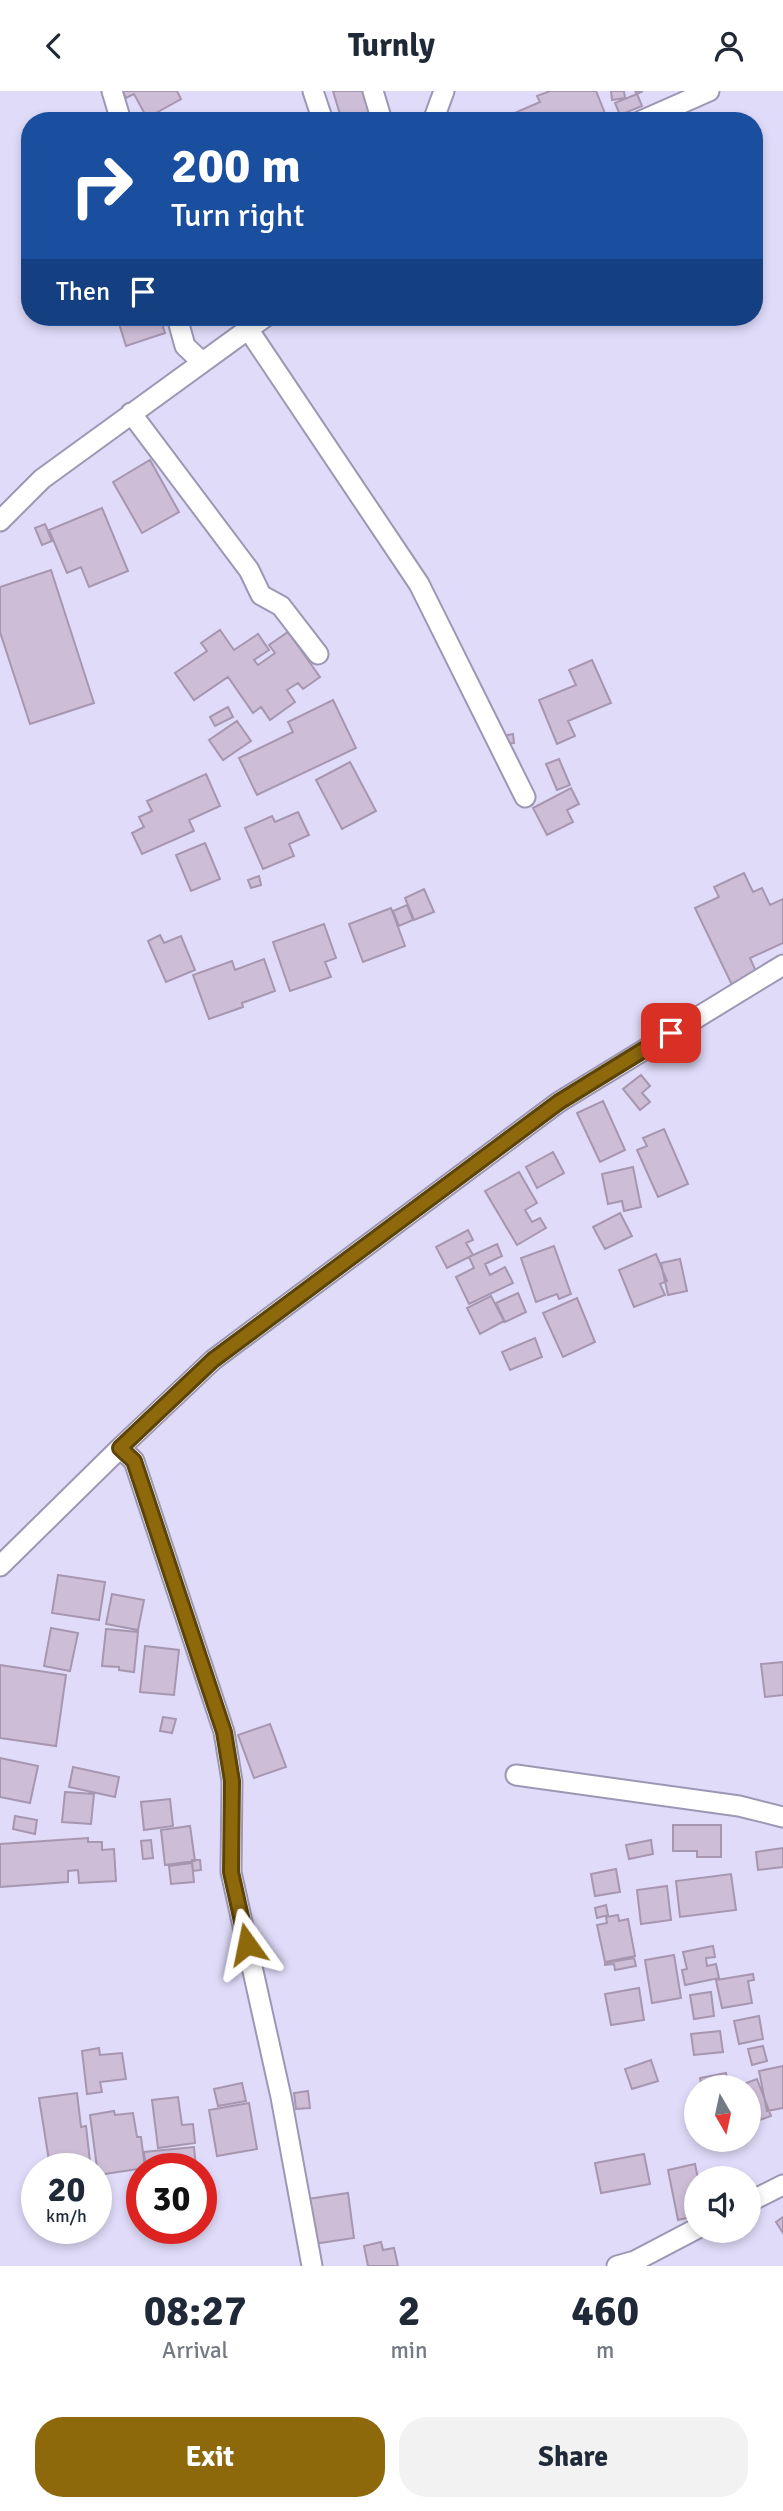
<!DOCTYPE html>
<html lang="en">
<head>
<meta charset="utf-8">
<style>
	:root { --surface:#fff; --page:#f2f2f3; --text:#1f2937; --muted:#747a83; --accent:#8d690c }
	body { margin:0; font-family:Signika,sans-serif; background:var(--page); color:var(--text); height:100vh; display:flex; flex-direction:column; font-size:26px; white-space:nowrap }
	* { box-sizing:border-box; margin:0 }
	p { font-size:23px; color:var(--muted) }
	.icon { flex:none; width:38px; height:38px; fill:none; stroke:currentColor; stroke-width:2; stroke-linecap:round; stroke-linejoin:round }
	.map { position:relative; height:2175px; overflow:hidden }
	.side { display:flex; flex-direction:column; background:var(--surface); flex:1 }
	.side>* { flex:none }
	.guide { position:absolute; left:21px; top:21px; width:742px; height:214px; border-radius:28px; box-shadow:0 4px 10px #0003; background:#1a4fa0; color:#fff; overflow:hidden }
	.needle { width:46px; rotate:171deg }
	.fabs { position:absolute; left:684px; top:1984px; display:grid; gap:14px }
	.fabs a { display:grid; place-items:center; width:77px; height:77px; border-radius:50%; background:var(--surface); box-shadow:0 4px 10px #0003; font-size:35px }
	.speed { position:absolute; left:21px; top:2062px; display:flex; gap:14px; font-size:35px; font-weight:700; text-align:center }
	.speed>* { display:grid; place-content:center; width:91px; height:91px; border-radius:50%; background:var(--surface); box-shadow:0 4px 10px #0003; line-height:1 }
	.speed small { font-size:18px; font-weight:400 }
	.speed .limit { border:10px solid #d22; background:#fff; color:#111 }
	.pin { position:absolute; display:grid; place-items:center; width:60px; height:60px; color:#fff; margin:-30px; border-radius:14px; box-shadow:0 4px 10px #0006 }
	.me { position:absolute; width:77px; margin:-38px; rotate:348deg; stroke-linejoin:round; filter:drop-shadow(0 0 5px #0008) }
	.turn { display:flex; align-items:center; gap:24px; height:147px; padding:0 35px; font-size:32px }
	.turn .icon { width:91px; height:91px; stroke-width:2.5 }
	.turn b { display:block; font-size:49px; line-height:60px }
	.then { display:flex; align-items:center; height:66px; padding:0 35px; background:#0003; gap:14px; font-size:26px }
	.eta { display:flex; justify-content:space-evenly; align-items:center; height:119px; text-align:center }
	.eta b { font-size:42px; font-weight:700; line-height:49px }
	.button { display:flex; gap:14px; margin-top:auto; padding:14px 35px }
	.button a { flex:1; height:80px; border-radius:28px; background:var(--accent); color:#fff; font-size:28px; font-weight:700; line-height:80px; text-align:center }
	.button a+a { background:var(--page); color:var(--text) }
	header { display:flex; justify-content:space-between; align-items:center; height:91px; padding:0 35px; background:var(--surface); font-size:32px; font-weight:700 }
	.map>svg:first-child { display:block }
	.building { fill:#cebdd7; stroke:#a696b0; stroke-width:2 }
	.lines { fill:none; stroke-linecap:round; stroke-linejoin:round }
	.minor-casing { stroke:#9c97b3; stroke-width:23 }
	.minor { stroke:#fff; stroke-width:19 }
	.route-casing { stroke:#5c4408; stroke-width:18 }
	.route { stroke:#8d690c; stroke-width:12 }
</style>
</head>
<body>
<header><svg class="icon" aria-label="back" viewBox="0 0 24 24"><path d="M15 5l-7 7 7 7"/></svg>Turnly<svg class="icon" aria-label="person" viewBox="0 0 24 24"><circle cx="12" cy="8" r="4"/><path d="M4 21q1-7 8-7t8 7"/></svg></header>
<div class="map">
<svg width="783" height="2175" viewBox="0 0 783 2175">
	<rect width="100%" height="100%" fill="#e0dbf9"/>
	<path class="building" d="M 122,0 L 177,0 L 181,8 L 147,27 L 134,3 L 126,7 Z
		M 333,0 L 365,0 L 373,30 L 342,30 Z
		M 550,0 L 596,0 L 606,25 L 594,30 L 512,30 L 510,24 L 540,11 L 537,5 Z
		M 611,0 L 624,0 L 625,7 L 612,9 Z
		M 635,0 L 643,0 L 637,3 L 642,15 L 620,24 L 615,12 L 637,3 Z
		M 145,23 L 147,30 L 125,30 L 125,29 Z
		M 243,24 L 245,30 L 228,30 Z
		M 117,226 L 160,226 L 165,242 L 126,255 Z
		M 150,369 L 179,421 L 142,442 L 113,391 Z
		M 102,417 L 128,480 L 89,496 L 81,476 L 67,482 L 49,439 Z
		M 45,433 L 52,450 L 42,454 L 35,437 Z
		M 51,479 L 94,612 L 30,633 L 0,541 L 0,496 Z
		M 220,539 L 234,559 L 258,543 L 269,559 L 254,569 L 258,574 L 275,562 L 269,554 L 288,541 L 320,586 L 303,598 L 298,592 L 287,599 L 295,611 L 270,629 L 261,616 L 253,622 L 228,586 L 194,609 L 175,582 L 207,560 L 201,552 Z
		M 592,569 L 611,612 L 568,630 L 575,645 L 557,653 L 539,609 L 576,594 L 569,579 Z
		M 333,609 L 356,657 L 257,704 L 239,667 L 293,641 L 288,631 Z
		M 228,616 L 233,626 L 215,635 L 210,626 Z
		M 237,630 L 251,650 L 223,669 L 209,649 Z
		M 513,643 L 514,652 L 503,653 L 502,645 Z
		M 559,668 L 570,694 L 557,699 L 546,673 Z
		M 350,671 L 376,720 L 342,738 L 316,689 Z
		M 206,683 L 220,715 L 189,729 L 194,740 L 142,763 L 132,742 L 144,736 L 139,726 L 152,720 L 147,710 Z
		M 571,697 L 579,713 L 567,719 L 573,731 L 547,744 L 533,717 Z
		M 298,721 L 309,744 L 289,753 L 294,765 L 263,778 L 245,737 L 272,725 L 275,731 Z
		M 205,752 L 220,788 L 191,800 L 176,764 Z
		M 744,782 L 753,801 L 762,797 L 770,814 L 783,808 L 783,852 L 750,867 L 757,883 L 732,894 L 695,817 L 719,806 L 714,796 Z
		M 259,785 L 261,794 L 251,797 L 248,789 Z
		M 424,798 L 434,821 L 414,829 L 405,807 Z
		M 407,814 L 413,829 L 399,835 L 393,820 Z
		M 391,817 L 405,855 L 363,871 L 349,833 Z
		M 324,833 L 336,867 L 325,871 L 331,886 L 290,900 L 273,851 Z
		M 160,844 L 164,852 L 181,845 L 195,879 L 166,891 L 148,850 Z
		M 264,868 L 275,900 L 242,912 L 243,916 L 209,928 L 193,884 L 232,870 L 235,879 Z
		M 641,984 L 650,995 L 642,1002 L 650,1011 L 640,1019 L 623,998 Z
		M 603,1010 L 625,1059 L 600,1071 L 577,1022 Z
		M 664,1038 L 688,1093 L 658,1106 L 637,1059 L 647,1055 L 643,1047 Z
		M 553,1061 L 564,1082 L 537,1097 L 526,1076 Z
		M 633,1076 L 641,1116 L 624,1120 L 622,1110 L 608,1113 L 602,1083 Z
		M 519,1081 L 537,1112 L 525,1119 L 532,1131 L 540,1127 L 546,1137 L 517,1154 L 485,1100 Z
		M 620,1122 L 632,1145 L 605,1158 L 593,1136 Z
		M 468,1139 L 473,1149 L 466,1152 L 473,1164 L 447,1177 L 436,1156 Z
		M 497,1153 L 502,1165 L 485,1173 L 490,1184 L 505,1176 L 513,1192 L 469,1213 L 456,1186 L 474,1177 L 469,1166 Z
		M 554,1155 L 571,1203 L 559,1208 L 557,1203 L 536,1211 L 521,1167 Z
		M 656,1163 L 667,1190 L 660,1193 L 665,1204 L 634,1216 L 619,1179 Z
		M 680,1168 L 687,1200 L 668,1204 L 661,1172 Z
		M 518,1202 L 526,1221 L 505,1231 L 496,1212 Z
		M 491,1205 L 504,1230 L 480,1243 L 467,1217 Z
		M 577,1207 L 595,1251 L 563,1266 L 543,1222 Z
		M 535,1247 L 542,1266 L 510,1279 L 502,1261 Z
		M 58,1484 L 105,1491 L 99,1529 L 52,1522 Z
		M 112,1503 L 144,1509 L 138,1539 L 106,1533 Z
		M 51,1537 L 78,1542 L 70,1580 L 44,1575 Z
		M 106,1538 L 138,1541 L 134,1581 L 119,1579 L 119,1576 L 102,1575 Z
		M 145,1555 L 179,1559 L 174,1604 L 140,1601 Z
		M 783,1571 L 783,1604 L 765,1606 L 761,1573 Z
		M 0,1574 L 66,1584 L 56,1655 L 0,1647 Z
		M 163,1626 L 176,1628 L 172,1642 L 160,1640 Z
		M 270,1633 L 286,1676 L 254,1687 L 238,1644 Z
		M 0,1667 L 38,1675 L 30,1712 L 0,1706 Z
		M 73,1676 L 119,1686 L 115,1706 L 69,1696 Z
		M 65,1701 L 94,1703 L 91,1733 L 62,1731 Z
		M 170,1708 L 173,1735 L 144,1739 L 141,1711 Z
		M 15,1725 L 37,1729 L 35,1743 L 13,1738 Z
		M 673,1734 L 721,1734 L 721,1766 L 697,1766 L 697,1760 L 673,1760 Z
		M 190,1735 L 195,1770 L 165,1774 L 161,1739 Z
		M 88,1747 L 88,1751 L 102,1751 L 102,1759 L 114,1758 L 116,1790 L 79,1792 L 78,1779 L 68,1780 L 68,1791 L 0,1796 L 0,1753 Z
		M 151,1749 L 153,1767 L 143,1768 L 141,1750 Z
		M 651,1749 L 653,1763 L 629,1768 L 626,1754 Z
		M 783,1757 L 783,1776 L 758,1779 L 756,1761 Z
		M 192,1769 L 200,1769 L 201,1779 L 193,1780 Z
		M 192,1772 L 194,1791 L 171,1793 L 169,1775 Z
		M 616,1778 L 620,1801 L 595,1805 L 591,1783 Z
		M 731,1783 L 736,1819 L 680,1826 L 676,1790 Z
		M 667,1795 L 671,1829 L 641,1833 L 637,1799 Z
		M 606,1814 L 608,1824 L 597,1827 L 595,1817 Z
		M 618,1824 L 619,1830 L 628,1828 L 635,1865 L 605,1871 L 597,1834 L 607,1832 L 606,1826 Z
		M 713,1855 L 715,1866 L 706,1867 L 707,1875 L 716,1873 L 719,1887 L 685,1894 L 682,1879 L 687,1878 L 683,1861 Z
		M 674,1864 L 681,1907 L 652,1912 L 645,1869 Z
		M 634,1867 L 636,1875 L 615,1879 L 614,1873 L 605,1874 L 605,1872 Z
		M 753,1883 L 754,1889 L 748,1890 L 752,1912 L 722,1917 L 716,1889 Z
		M 639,1897 L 644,1929 L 611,1934 L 605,1903 Z
		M 711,1901 L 714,1925 L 694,1928 L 690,1904 Z
		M 759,1925 L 763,1948 L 739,1953 L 734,1930 Z
		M 720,1940 L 723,1961 L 694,1964 L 691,1943 Z
		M 763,1955 L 767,1970 L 752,1974 L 748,1958 Z
		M 99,1957 L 100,1964 L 122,1962 L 126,1988 L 100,1991 L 102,2001 L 87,2003 L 82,1960 Z
		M 651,1969 L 658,1990 L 632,1998 L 625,1978 Z
		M 783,1975 L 783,2017 L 767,2020 L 759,1980 Z
		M 726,1982 L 729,1997 L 702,1997 L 700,1987 Z
		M 757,1988 L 771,2025 L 749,2033 L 749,1997 L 733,1997 Z
		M 242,1992 L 246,2010 L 218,2015 L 214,1998 Z
		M 308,2000 L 310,2017 L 296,2018 L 294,2002 Z
		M 77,2002 L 81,2036 L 86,2035 L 90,2071 L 50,2076 L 39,2007 Z
		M 178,2006 L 182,2034 L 193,2033 L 195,2052 L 158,2057 L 152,2009 Z
		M 249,2012 L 257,2058 L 217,2065 L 209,2019 Z
		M 114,2020 L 115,2024 L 133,2022 L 137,2046 L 141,2046 L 145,2077 L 98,2084 L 90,2024 Z
		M 194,2056 L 196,2077 L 146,2077 L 144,2061 Z
		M 644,2063 L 650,2093 L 601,2102 L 595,2072 Z
		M 695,2073 L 698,2088 L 696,2125 L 678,2129 L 668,2079 Z
		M 348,2102 L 354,2147 L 313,2153 L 307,2108 Z
		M 783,2126 L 783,2142 L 776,2131 Z
		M 381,2151 L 383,2159 L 394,2157 L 398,2175 L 368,2175 L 364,2155 Z"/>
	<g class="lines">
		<defs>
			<path id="minor" d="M 112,0 L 121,30
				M 313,0 L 323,30
				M 373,0 L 382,30
				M 433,30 L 444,0
				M 641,30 L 709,0
				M 177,226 L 185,255 L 202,271
				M 248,238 L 419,493 L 525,706
				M 131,322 L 249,479 L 261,504 L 281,515 L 318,563
				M 0,430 L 42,388 L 265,226
				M 120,1357 L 213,1269 L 559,1011 L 783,874
				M 0,1475 L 120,1357 L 134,1370 L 224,1641 L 232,1690 L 231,1781 L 281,2006 L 312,2175
				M 516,1684 L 739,1715 L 783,1726
				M 749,2111 L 783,2094
				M 617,2175 L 635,2170 L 696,2138"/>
		</defs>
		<use href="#minor" class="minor-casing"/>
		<use href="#minor" class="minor"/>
	</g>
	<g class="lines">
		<defs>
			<path id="route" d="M 247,1853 L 231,1781 L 232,1690 L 224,1641 L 134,1370 L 120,1357 L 213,1269 L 559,1011 L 671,942"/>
		</defs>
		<use href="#route" class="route-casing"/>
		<use href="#route" class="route"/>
	</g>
</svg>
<div class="fabs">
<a><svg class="needle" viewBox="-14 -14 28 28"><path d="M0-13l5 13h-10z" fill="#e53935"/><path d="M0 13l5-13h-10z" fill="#747a83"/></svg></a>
<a><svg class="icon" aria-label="sound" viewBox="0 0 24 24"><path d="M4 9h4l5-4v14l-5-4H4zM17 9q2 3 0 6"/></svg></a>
</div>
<div class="speed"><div>20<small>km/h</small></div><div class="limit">30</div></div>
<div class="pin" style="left:671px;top:942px;background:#d93025"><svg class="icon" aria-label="arrive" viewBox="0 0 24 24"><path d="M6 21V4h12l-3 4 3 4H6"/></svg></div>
<svg class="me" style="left:247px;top:1853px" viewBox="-20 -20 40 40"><path d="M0-17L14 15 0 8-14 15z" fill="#8d690c" stroke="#fff" stroke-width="4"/></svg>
<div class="guide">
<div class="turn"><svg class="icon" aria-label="right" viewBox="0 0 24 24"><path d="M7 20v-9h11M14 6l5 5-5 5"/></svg><div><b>200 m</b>Turn right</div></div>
<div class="then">Then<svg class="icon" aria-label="arrive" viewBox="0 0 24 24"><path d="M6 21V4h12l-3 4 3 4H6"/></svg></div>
</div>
</div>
<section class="side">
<div class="eta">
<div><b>08:27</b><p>Arrival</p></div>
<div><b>2</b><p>min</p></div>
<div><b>460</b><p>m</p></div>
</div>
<div class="button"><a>Exit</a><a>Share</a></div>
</section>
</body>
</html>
